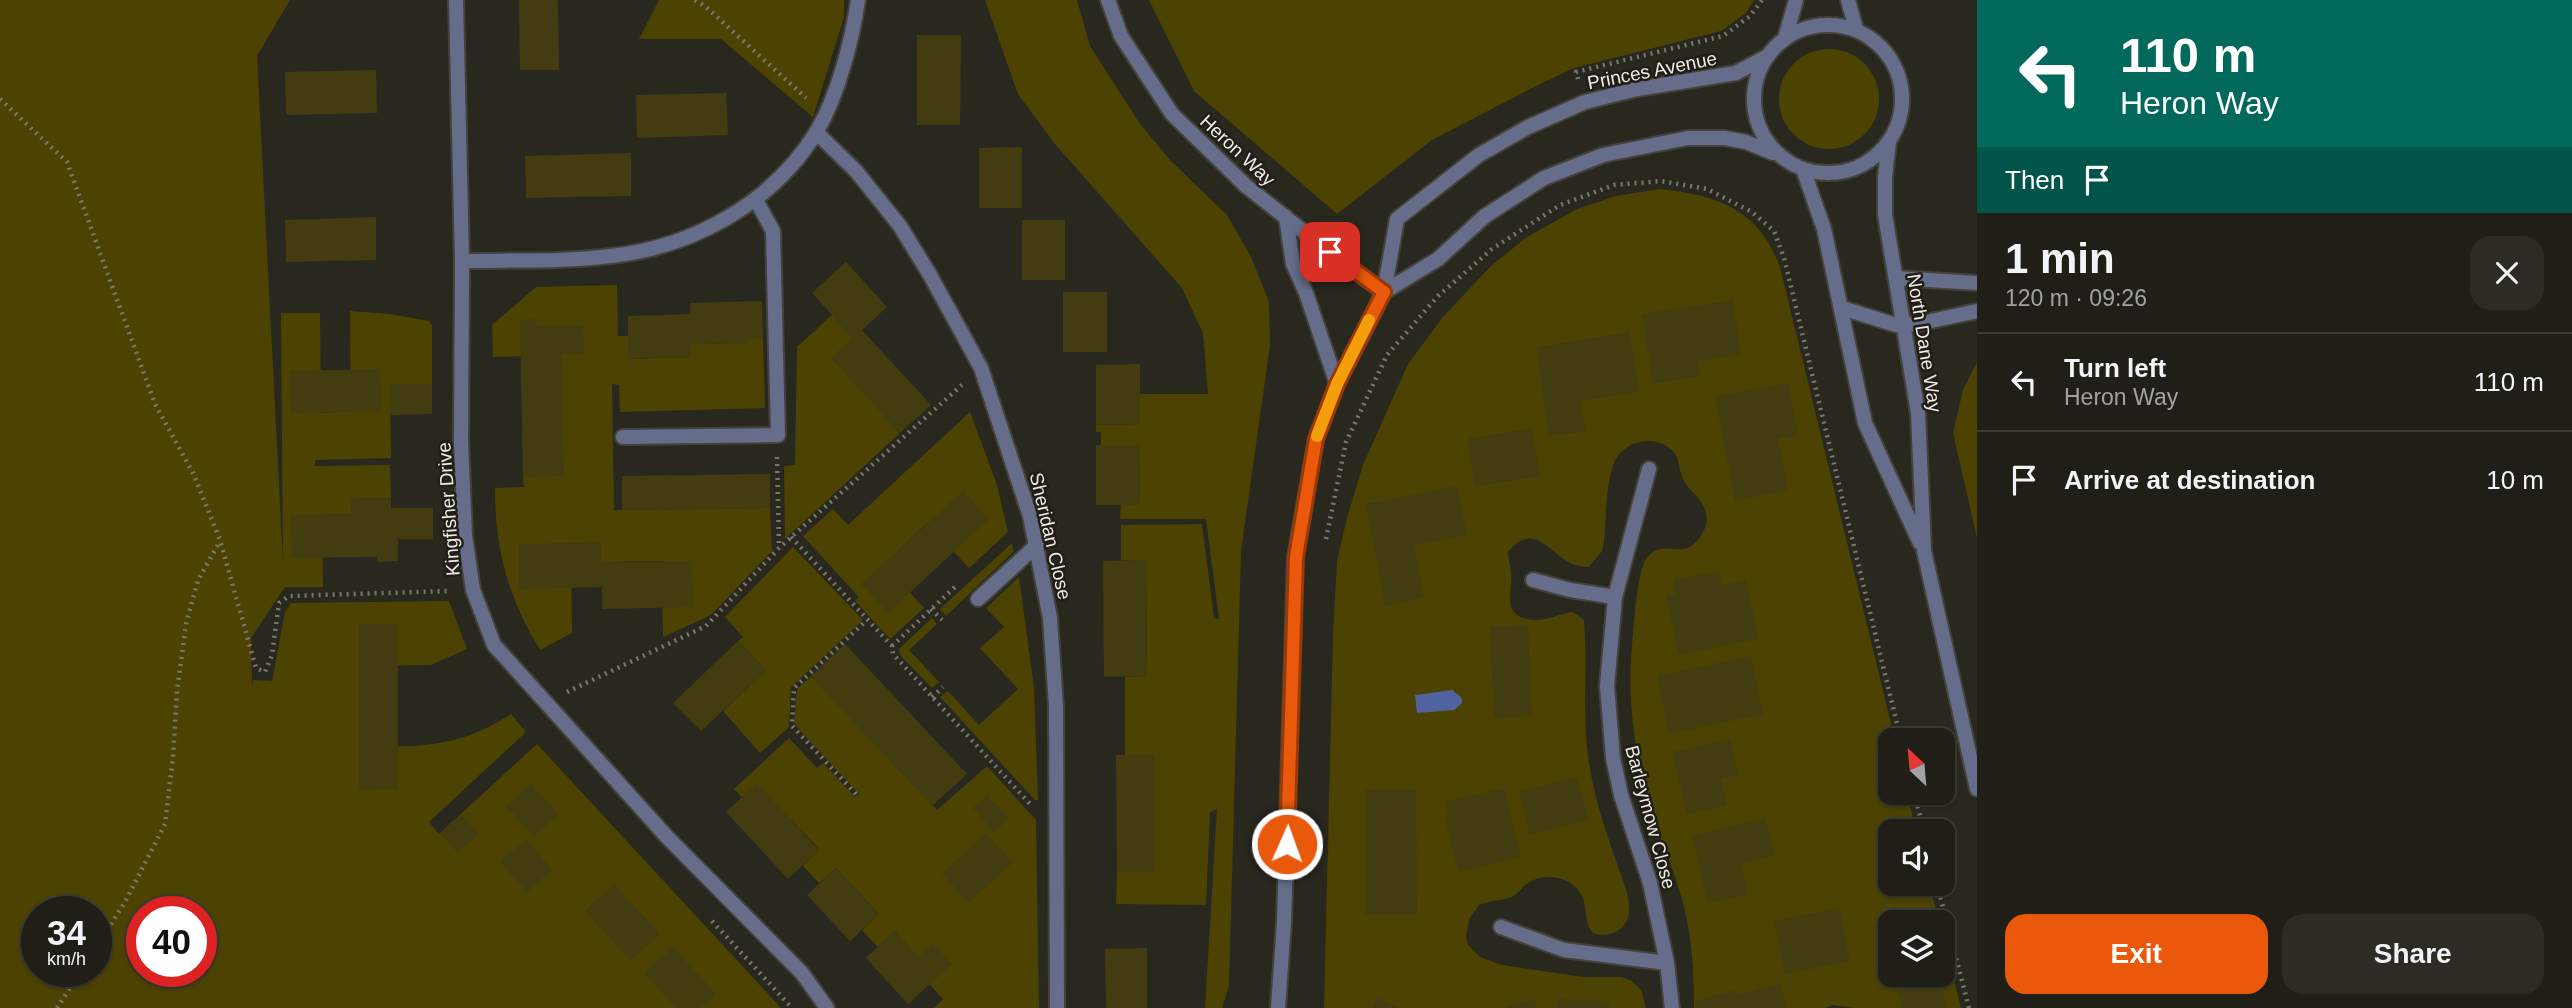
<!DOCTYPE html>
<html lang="en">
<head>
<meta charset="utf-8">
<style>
	:root { --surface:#1f1e17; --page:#2c2b24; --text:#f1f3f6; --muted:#a1a2a1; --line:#3c3c36; --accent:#ea580c }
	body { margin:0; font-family:Arial,sans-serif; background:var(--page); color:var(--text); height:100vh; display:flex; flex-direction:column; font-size:26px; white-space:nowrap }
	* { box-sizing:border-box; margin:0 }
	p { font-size:23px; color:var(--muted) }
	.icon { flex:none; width:38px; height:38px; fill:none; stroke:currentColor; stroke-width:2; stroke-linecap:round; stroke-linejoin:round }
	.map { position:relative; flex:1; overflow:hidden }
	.drawer { display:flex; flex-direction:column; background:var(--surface); width:595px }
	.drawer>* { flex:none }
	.banner { background:#00695c; color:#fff; overflow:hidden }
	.needle { width:46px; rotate:334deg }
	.buttons { position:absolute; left:1878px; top:728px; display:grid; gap:14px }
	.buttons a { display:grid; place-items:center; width:77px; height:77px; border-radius:14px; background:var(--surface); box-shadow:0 2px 5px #0004,0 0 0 2px var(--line); font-size:35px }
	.speed { position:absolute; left:21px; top:896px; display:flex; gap:14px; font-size:35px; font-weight:700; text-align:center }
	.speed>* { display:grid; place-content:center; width:91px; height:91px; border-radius:50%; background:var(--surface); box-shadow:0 2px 5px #0004,0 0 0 2px var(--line); line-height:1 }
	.speed small { font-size:18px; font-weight:400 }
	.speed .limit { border:10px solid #d22; background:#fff; color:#111 }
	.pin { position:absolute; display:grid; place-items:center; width:60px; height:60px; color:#fff; margin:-30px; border-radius:14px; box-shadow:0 4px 10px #0006 }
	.me { position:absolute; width:77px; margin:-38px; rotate:2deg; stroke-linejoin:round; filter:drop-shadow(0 0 5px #0008) }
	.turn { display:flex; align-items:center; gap:24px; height:147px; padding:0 28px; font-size:32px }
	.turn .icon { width:91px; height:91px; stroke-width:2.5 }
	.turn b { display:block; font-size:49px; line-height:60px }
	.then { display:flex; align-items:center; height:66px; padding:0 28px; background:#0003; gap:14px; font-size:26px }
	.round { display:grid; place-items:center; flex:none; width:74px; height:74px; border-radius:21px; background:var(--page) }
	.headline { display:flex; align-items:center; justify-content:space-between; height:119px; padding:0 28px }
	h1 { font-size:42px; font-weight:700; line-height:52px }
	.cta { display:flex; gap:14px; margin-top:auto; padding:14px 28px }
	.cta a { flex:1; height:80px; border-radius:21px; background:var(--accent); color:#fff; font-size:28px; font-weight:700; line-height:80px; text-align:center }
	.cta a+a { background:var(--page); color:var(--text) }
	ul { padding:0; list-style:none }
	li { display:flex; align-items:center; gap:21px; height:98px; padding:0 28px; border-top:2px solid var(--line) }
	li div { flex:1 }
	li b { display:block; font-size:26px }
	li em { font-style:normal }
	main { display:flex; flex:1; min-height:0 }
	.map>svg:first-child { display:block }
	.green { fill:#4c4303; fill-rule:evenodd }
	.water { fill:#5162a1 }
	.building { fill:#443c11 }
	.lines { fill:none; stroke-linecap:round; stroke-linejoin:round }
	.service-casing { stroke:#44433b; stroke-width:18 }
	.minor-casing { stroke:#44433b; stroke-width:18 }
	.tertiary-casing { stroke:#44433b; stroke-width:18 }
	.path { stroke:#797870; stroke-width:4.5; stroke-dasharray:2 5; stroke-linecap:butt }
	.service { stroke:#656d8a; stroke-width:14 }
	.minor { stroke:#656d8a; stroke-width:14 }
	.tertiary { stroke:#656d8a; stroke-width:14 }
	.route-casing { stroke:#983908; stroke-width:18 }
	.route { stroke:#ea580c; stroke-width:12 }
	.slow { stroke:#f59e0b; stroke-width:12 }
	.labels { text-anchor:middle; stroke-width:5; stroke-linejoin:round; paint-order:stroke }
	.street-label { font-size:19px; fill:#edece6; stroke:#201e16 }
</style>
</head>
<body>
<main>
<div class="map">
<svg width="1977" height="1008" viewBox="0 0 1977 1008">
	<rect width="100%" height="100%" fill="#29281f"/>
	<path class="green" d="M 0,0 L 290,0 L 257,56 L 283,563 L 281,313 L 320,313 L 321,413 L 351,411 L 350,311 L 390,314 L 429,321 L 432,325 L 432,384 L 390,384 L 391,458 L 315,460 L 315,466 L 390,465 L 391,498 L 351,499 L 351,514 L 322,515 L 323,587 L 285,587 L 251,638 L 252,686 L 253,680 L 272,681 L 285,612 L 291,603 L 449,601 L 467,649 L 431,665 L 359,666 L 359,746 C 418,747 459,748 511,714 L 526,732 L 429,822 L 439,834 L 537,744 L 781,1008 L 0,1008 ZM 37,912 L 96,912 L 96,971 L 37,971 ZM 142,912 L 201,912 L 201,971 L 142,971 Z
		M 659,0 L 844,0 L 844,17 L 813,117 L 721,39 L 639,39 Z
		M 985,0 L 1077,0 L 1090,46 L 1140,124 L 1171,161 L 1227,215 L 1251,257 L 1269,302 L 1270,345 L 1241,551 L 1229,986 L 1222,1008 L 1205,1008 L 1217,809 L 1210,812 L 1206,905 L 1116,904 L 1117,872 L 1154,872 L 1125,755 L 1125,677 L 1147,676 L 1146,561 L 1121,560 L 1121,525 L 1202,524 L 1214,618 L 1219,619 L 1206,519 L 1120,519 L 1121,505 L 1140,505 L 1139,445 L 1101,445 L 1101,432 L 1096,432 L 1096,425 L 1140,424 L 1140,394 L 1208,394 L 1203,333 L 1182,288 L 1055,144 L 1018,94 Z
		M 1149,0 L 1754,0 L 1746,13 L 1721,31 L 1574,68 L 1538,85 L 1432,140 L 1337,214 L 1194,91 Z
		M1779 99a50 50 0 1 1 100 0a50 50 0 1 1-100 0Z
		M 1660,189 C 1718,195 1759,210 1780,267 L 1895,740 L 1890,740 L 1890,793 L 1907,793 L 1916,831 L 1890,831 L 1890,884 L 1929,884 L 1939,922 L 1890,922 L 1890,975 L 1942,975 L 1943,936 L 1961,1008 L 1854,1008 L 1833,1005 L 1825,1008 L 1694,1008 C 1694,973 1692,936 1683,903 C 1676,877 1666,852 1657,827 C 1638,776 1628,715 1631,660 C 1633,641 1636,568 1648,556 C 1668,537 1684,564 1702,534 C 1706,527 1708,521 1706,513 C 1703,498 1689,492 1683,479 C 1679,471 1680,461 1675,454 C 1659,432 1623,440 1614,463 C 1606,481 1606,522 1604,542 L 1602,551 L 1589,567 C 1583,567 1577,566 1572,564 C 1550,554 1534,520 1508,552 C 1508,560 1511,567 1511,574 C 1513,594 1500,617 1534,620 C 1547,621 1560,613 1573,612 L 1584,620 C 1588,670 1581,720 1590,769 C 1595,800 1606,831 1616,861 C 1622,879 1630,894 1629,913 C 1627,930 1608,939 1593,933 C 1583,921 1588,909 1582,896 C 1572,875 1541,871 1524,886 C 1520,890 1517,895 1511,897 C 1501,901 1490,900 1479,905 L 1469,919 L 1466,937 L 1468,945 L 1480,957 L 1502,965 L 1583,977 L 1621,977 L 1632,981 L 1641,990 L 1646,1008 L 1324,1008 L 1333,635 L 1337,561 L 1347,518 L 1363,465 L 1408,364 L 1443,317 L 1490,267 L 1527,237 L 1577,209 L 1616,196 Z
		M 617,285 L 618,336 L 628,336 L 629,359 L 691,357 L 691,344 L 748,343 L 748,339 L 763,339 L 765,408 L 620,412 L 619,385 L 612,384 L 614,510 L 770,508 L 772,551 L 711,615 L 663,637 L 662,561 L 601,562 L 601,543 L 571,543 L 572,633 L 540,650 C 508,597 495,550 495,488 L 524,487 L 523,477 L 560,355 L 493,357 L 492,325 L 536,287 Z
		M 832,315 L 853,338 L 832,358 L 900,433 L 785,539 L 784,466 L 795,465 L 797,347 Z
		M 1977,362 L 1977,538 L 1953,433 L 1963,390 Z
		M 970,412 L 997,485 L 1008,532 L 969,568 L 927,523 L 884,564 L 924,608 L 890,639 L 855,601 L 859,597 L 803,536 L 833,509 L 848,525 Z
		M 1012,543 L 1013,552 L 946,616 L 940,609 Z
		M 793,547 L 863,620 L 791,687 L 789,727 L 760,753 L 723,711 L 766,670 L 738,641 L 743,637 L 725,617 Z
		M 1019,577 L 1034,688 L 1038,800 L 1035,800 L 940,697 L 948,691 L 979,725 L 1018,689 L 980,648 L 1004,627 L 986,608 Z
		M 932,618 L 937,624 L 909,650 L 939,682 L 932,688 L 900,655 L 899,649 Z
		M 811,676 L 937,810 L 987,766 L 1036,820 L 1039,1008 L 934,1008 L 943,999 L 929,984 L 918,957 L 895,931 L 878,947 L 862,930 L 879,914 L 836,868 L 819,883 L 803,866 L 819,849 L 757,784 L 742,797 L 734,789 L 789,738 L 817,768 L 823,763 L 855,797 L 859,794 L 794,724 L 797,689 Z"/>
	<path class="water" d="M 1453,690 C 1455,695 1463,694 1462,703 L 1454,710 L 1417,713 L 1415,695 Z"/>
	<path class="building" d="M 519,0 L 558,0 L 559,70 L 520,70 Z
		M 917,35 L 961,35 L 960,125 L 917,125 Z
		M 376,70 L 377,113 L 286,115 L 285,72 Z
		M 726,93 L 728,135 L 637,138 L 636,95 Z
		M 1022,147 L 1022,208 L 979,208 L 979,148 Z
		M 631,153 L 631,196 L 526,198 L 525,156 Z
		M 376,217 L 376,260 L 286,262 L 285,220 Z
		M 1022,220 L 1065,220 L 1065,280 L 1022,280 Z
		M 846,262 L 887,307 L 862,330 L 931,405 L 900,433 L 831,358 L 853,338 L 812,293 Z
		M 1063,292 L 1107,292 L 1107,352 L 1063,352 Z
		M 1733,300 L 1741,354 L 1698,361 L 1701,376 L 1653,384 L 1642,314 Z
		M 762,301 L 763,339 L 748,339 L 749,343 L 691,344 L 691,357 L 628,359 L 628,316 L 690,314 L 690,303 Z
		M 536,319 L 536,325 L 583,325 L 584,354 L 561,355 L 564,476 L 523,477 L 520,326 L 520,320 Z
		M 1630,332 L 1639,392 L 1581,401 L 1586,431 L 1549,436 L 1536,347 Z
		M 1140,364 L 1140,424 L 1096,425 L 1096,365 Z
		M 380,369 L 381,411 L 291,413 L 289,371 Z
		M 1788,383 L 1798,435 L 1778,439 L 1788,490 L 1735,501 L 1715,396 Z
		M 390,384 L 432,384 L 432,414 L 390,415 Z
		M 1532,428 L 1540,476 L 1475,487 L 1467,439 Z
		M 1096,445 L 1139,445 L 1140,505 L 1096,505 Z
		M 770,474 L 770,508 L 622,511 L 622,476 Z
		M 1457,486 L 1467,535 L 1414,545 L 1424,598 L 1385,606 L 1366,504 Z
		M 963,491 L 989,519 L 888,613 L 861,584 Z
		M 391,498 L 391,508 L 433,508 L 433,539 L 398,539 L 398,561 L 377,562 L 377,557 L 292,558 L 291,515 L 351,514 L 351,499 Z
		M 601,542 L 601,562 L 692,561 L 693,607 L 602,609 L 602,587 L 519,589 L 519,544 Z
		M 1146,560 L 1147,676 L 1104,677 L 1103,561 Z
		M 1719,571 L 1722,585 L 1746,580 L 1758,639 L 1679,655 L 1666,596 L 1675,594 L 1673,580 Z
		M 359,624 L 398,624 L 398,789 L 359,790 Z
		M 1528,626 L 1532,716 L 1494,718 L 1490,627 Z
		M 738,641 L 766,670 L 701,731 L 673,703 Z
		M 845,644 L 967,774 L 932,806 L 811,676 Z
		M 1751,656 L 1763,714 L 1669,734 L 1657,676 Z
		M 1730,739 L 1738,775 L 1721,779 L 1727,805 L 1687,814 L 1672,752 Z
		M 1116,755 L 1155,755 L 1155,872 L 1117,872 Z
		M 1577,777 L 1588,820 L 1530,835 L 1519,792 Z
		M 757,783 L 819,850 L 788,879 L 726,812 Z
		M 531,784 L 559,814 L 534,836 L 506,806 Z
		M 1504,788 L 1521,857 L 1458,872 L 1445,818 L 1449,818 L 1445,802 Z
		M 1416,789 L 1417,915 L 1365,915 L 1365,790 Z
		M 987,795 L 1009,819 L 994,832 L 973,808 Z
		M 461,815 L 479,835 L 458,853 L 440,834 Z
		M 1765,818 L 1775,855 L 1741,864 L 1748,894 L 1708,903 L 1692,836 Z
		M 986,833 L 1013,862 L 969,903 L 942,874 Z
		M 526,839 L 552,870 L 527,892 L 500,862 Z
		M 836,868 L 879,914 L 850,941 L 807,895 Z
		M 614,884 L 660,934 L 631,961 L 585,911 Z
		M 1839,908 L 1850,961 L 1785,974 L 1774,921 Z
		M 895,931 L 918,957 L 933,943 L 952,964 L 908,1004 L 866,958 Z
		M 673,947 L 716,994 L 700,1008 L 676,1008 L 644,973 Z
		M 1147,948 L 1147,1008 L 1106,1008 L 1105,949 Z
		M 1894,975 L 1939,975 L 1947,1008 L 1902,1008 Z
		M 1780,983 L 1787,1008 L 1696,1008 L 1695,1001 L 1735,990 L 1737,995 Z
		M 1377,998 L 1401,1008 L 1372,1008 Z
		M 1535,999 L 1537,1008 L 1505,1008 L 1505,1007 Z
		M 1557,999 L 1609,1001 L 1609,1008 L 1557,1008 Z"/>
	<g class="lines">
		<defs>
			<path id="service" d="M 623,437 L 778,435 L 773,231 L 756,200
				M 978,599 L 1037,545"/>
			<path id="minor" d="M 456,0 L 462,261 L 461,442 L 465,536 L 473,590 L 494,645 L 668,838 L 802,973 L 827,1008
				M 1108,0 L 1121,36 L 1172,114 L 1246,186 L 1343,263 L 1384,292
				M 816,132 L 856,171 L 900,226 L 930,275 L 981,368 L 1030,516 L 1050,618 L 1056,706 L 1057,1008
				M 462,261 C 511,260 563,262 611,256 C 693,247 773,203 817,131 C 838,95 852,41 858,0
				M 1896,278 L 1977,283
				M 1842,308 L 1896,325 L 1917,324 L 1977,311
				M 1649,469 L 1615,597 L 1607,686 L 1613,758 L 1621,795 L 1650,883 L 1667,963 L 1672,1008
				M 1533,580 L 1570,590 L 1615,597
				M 1501,927 L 1564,950 L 1667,963"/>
			<path id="tertiary" d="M 1848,0 L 1856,29
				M1754 99a74 74 0 1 1 148 0a74 74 0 1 1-148 0Z
				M 1785,38 L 1796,0
				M 1889,141 L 1885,177 L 1885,215 L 1918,413 L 1924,551 L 1977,789
				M 1803,169 L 1824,229 L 1865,423 L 1920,543
				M 1286,217 L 1293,264 L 1306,293 L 1337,384
				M 1384,292 L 1438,259 L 1485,216 L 1544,178 L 1603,155 L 1688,138 L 1724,138 L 1746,142 L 1773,153
				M 1278,1008 L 1284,922 L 1295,557 L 1316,439 L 1337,384 L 1384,292 L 1397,219 L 1479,155 L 1528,127 L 1585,102 L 1637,89 L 1736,73 L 1766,57"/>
		</defs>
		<use href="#service" class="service-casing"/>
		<use href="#minor" class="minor-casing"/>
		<use href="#tertiary" class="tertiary-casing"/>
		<path class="path" d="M 695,0 L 706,7 L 806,98
			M 1578,79 L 1576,72 L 1723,36 L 1750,16 L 1762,0
			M 0,99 L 67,162 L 155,404 L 194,475 L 220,540 L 256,668 L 265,672 L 272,655 L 279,603 L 289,596 L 450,591
			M 777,457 L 779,547
			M 791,537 L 892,646 L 893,654 L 1030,804
			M 1326,539 L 1346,442 L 1387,355 L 1438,296 L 1492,249 L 1560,205 L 1614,185 L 1661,181 L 1707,189 L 1752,212 L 1774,231 L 1784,258 L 1901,740
			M 931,609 L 942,620
			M 892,646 L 955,587
			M 567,692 L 706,626 L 779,548 L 962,385
			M 932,697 L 943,687
			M 1914,793 L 1924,831
			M 856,794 L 792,726 L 794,688 L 867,620
			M 1937,884 L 1969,1008
			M 712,921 L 792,1008
			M 96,948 L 125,902 L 165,824 L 173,757 L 177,691 L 186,624 L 198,580 L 220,541
			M 57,1008 L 81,971"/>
		<use href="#service" class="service"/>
		<use href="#minor" class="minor"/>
		<use href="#tertiary" class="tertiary"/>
	</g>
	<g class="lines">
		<defs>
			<path id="route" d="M 1287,844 L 1296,557 L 1316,439 L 1337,384 L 1384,292 L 1330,252"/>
		</defs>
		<use href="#route" class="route-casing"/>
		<use href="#route" class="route"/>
		<path class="slow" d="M 1317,436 L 1337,384 L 1369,320"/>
	</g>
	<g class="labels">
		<g class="street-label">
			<text transform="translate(1652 70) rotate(-11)" y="7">Princes Avenue</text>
			<text transform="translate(1238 150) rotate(43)" y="7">Heron Way</text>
			<text transform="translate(1925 343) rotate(81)" y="7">North Dane Way</text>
			<text transform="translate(448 509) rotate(-94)" y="7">Kingfisher Drive</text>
			<text transform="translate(1051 536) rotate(77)" y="7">Sheridan Close</text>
			<text transform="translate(1651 817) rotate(75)" y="7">Barleymow Close</text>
		</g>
	</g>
</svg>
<div class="buttons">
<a><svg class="needle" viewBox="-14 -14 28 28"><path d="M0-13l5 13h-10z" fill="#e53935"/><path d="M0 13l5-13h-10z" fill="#a1a2a1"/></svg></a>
<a><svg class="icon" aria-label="sound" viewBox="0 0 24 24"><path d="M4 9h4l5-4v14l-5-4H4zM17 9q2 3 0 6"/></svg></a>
<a><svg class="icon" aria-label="layers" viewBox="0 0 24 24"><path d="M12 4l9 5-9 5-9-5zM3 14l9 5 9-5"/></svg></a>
</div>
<div class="speed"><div>34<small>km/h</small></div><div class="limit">40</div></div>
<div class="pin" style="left:1330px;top:252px;background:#d93025"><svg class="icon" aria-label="arrive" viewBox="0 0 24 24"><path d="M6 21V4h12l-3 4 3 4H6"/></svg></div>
<svg class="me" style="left:1287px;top:844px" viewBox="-20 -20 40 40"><circle r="17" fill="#ea580c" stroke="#fff" stroke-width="3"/><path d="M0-11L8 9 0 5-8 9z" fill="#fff"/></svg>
</div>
<section class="drawer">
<div class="banner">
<div class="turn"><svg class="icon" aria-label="left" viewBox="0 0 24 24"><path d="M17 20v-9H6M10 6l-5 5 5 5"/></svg><div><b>110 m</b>Heron Way</div></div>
<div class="then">Then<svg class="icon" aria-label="arrive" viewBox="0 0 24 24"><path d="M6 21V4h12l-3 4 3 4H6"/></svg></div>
</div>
<div class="headline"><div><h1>1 min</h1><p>120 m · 09:26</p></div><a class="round"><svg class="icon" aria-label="close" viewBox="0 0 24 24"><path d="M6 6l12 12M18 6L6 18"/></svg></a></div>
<ul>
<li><svg class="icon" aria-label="left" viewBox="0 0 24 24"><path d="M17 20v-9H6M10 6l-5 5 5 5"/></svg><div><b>Turn left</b><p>Heron Way</p></div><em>110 m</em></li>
<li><svg class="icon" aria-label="arrive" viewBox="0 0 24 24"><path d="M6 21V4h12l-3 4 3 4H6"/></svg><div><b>Arrive at destination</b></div><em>10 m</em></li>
</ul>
<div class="cta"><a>Exit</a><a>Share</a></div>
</section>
</main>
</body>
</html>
